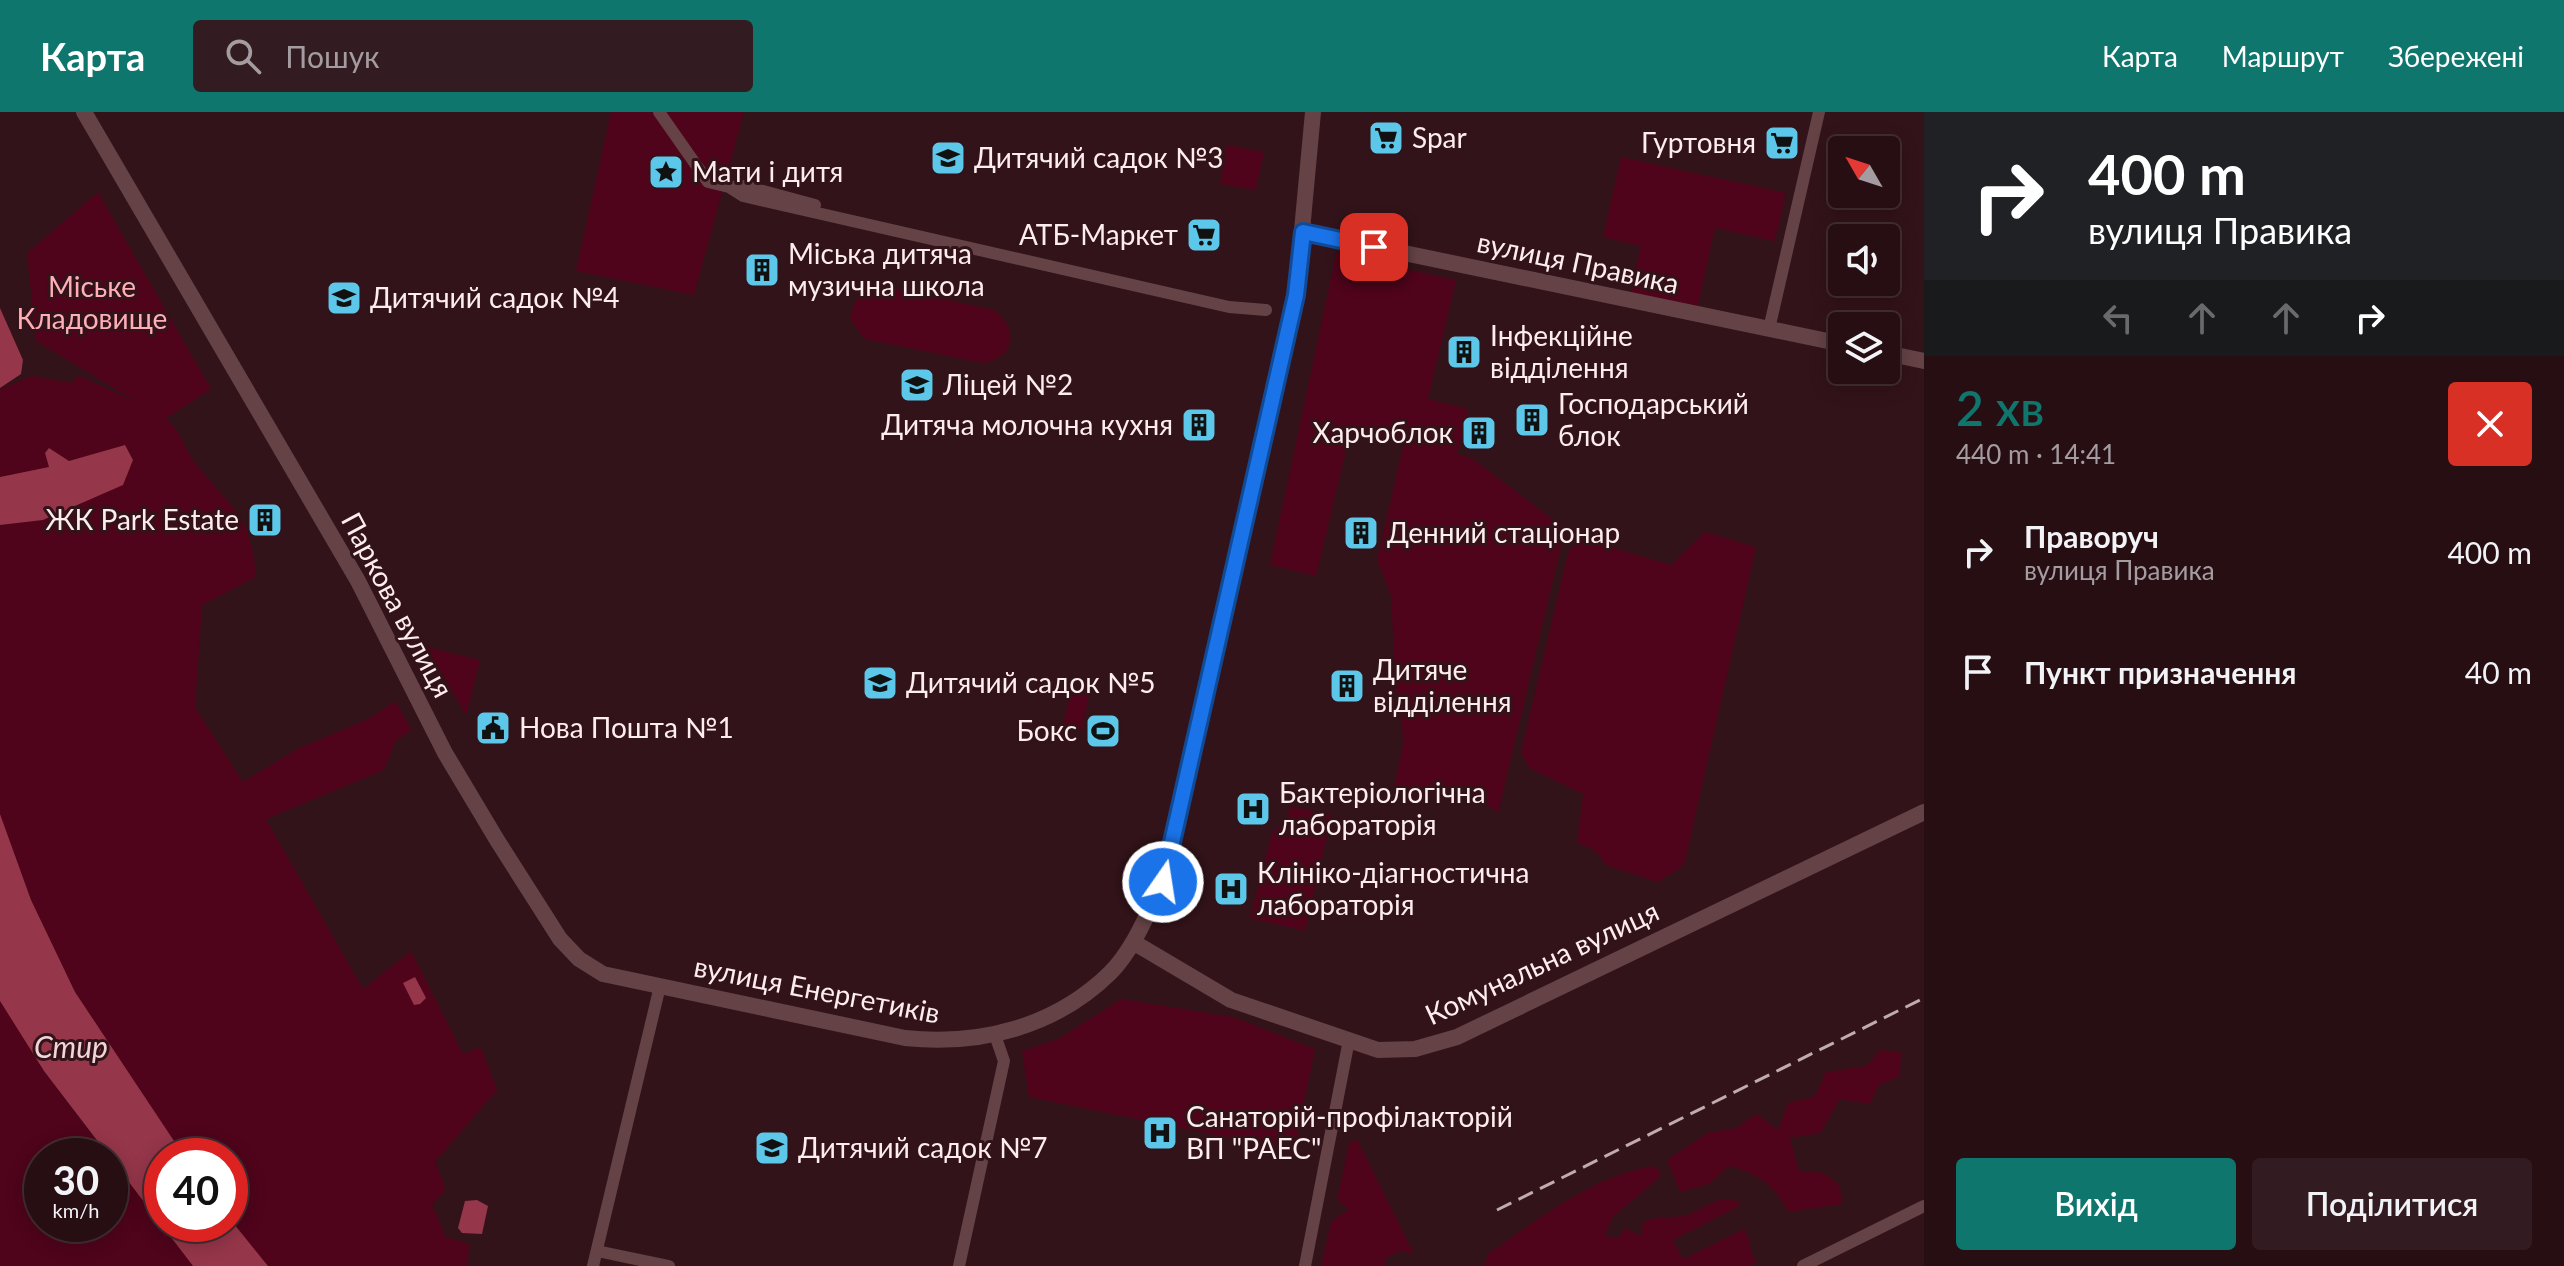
<!DOCTYPE html>
<html lang="uk">
<head>
<meta charset="utf-8">
<style>
	:root { --surface:#260e13; --page:#321c21; --text:#f1f3f6; --muted:#a49ca0; --line:#422e33; --accent:#0f766e }
	body { margin:0; font-family:Lato,sans-serif; background:var(--page); color:var(--text); height:100vh; display:flex; flex-direction:column; font-size:30px; white-space:nowrap }
	* { box-sizing:border-box; margin:0 }
	p { font-size:26px; color:var(--muted) }
	.icon { flex:none; width:44px; height:44px; fill:none; stroke:currentColor; stroke-width:2; stroke-linecap:round; stroke-linejoin:round }
	.map { position:relative; flex:1; overflow:hidden }
	.panel { display:flex; flex-direction:column; background:var(--surface); width:640px }
	.panel>* { flex:none }
	.hud { background:#202124; color:#fff; overflow:hidden }
	.needle { width:52px; rotate:309deg }
	.tools { position:absolute; left:1828px; top:24px; display:grid; gap:16px }
	.tools a { display:grid; place-items:center; width:72px; height:72px; border-radius:8px; background:var(--surface); box-shadow:0 4px 20px #0003,0 0 0 2px var(--line); font-size:40px }
	.speed { position:absolute; left:24px; top:1026px; display:flex; gap:16px; font-size:40px; font-weight:700; text-align:center }
	.speed>* { display:grid; place-content:center; width:104px; height:104px; border-radius:50%; background:var(--surface); box-shadow:0 4px 20px #0003,0 0 0 2px var(--line); line-height:1 }
	.speed small { font-size:20px; font-weight:400 }
	.speed .limit { border:12px solid #d22; background:#fff; color:#111 }
	.pin { position:absolute; display:grid; place-items:center; width:68px; height:68px; color:#fff; margin:-34px; border-radius:16px; box-shadow:0 4px 12px #0006 }
	.me { position:absolute; width:88px; margin:-44px; rotate:13deg; stroke-linejoin:round; filter:drop-shadow(0 0 6px #0008) }
	.turn { display:flex; align-items:center; gap:28px; height:168px; padding:0 32px; font-size:36px }
	.turn .icon { width:104px; height:104px; stroke-width:2.5 }
	.turn b { display:block; font-size:56px; line-height:68px }
	.lanes { display:flex; align-items:center; height:76px; padding:0 32px; background:#0003; justify-content:center; gap:40px; direction:ltr }
	.lanes .off { opacity:.35 }
	.round { display:grid; place-items:center; flex:none; width:84px; height:84px; border-radius:8px; background:var(--page) }
	.summary { display:flex; align-items:center; justify-content:space-between; height:136px; padding:0 32px }
	h1 { font-size:48px; font-weight:600; line-height:60px; color:var(--accent) }
	.action { display:flex; gap:16px; margin-top:auto; padding:16px 32px }
	.action a { flex:1; height:92px; border-radius:8px; background:var(--accent); color:#fff; font-size:32px; font-weight:600; line-height:92px; text-align:center }
	.action a+a { background:var(--page); color:var(--text) }
	ul { padding:0; list-style:none }
	li { display:flex; align-items:center; gap:24px; height:120px; padding:0 32px }
	li div { flex:1 }
	li b { display:block; font-size:30px }
	li em { font-style:normal }
	header { display:flex; align-items:center; gap:48px; box-sizing:border-box; height:112px; padding:0 40px; background:var(--accent); color:#fff }
	header strong { font-size:38px }
	nav { display:flex; gap:44px; margin-inline-start:auto; font-size:28px }
	.search { width:560px; height:72px; background:var(--page); display:flex; align-items:center; gap:20px; box-sizing:border-box; padding:0 28px; border-radius:8px; color:var(--muted); font-size:30px }
	main { display:flex; flex:1; min-height:0 }
	.map>svg:first-child { display:block }
	.green { fill:#4f041b }
	.water { fill:#96364a }
	.lines { fill:none; stroke-linecap:round; stroke-linejoin:round }
	.street { stroke:#654246; stroke-width:12 }
	.secondary { stroke:#654246; stroke-width:16 }
	.rail { stroke:#c0abad; stroke-width:3; stroke-dasharray:16 8; stroke-linecap:butt }
	.route-casing { stroke:#114b97; stroke-width:20 }
	.route { stroke:#1a73e8; stroke-width:14 }
	.labels { text-anchor:middle; stroke-width:6; stroke-linejoin:round; paint-order:stroke }
	.poi-label { font-size:28px; fill:#feedee; stroke:#321319; text-anchor:start }
	.street-label { font-size:28px; fill:#feedee; stroke:#321319 }
	.park-label { font-size:28px; fill:#ffaeb8; stroke:#321319 }
	.water-label { font-size:30px; font-style:italic; fill:#f2d5d8; stroke:#321319 }
</style>
</head>
<body>
<header>
<strong>Карта</strong>
<div class="search"><svg class="icon" aria-label="search" viewBox="0 0 24 24"><circle cx="10" cy="10" r="6"/><path d="M15 15l6 6"/></svg>Пошук</div>
<nav><a>Карта</a><a>Маршрут</a><a>Збережені</a></nav>
</header>
<main>
<div class="map">
<svg width="1924" height="1154" viewBox="0 0 1924 1154">
	<rect width="100%" height="100%" fill="#321319"/>
	<path class="green" d="M 611,0 L 744,0 L 694,183 L 576,159 Z
		M 1227,33 L 1264,40 L 1256,78 L 1220,72 Z
		M 1621,45 L 1786,81 L 1775,129 L 1715,116 L 1697,197 L 1630,182 L 1641,134 L 1603,125 Z
		M 98,80 L 211,277 L 165,307 C 180,316 183,334 193,348 C 229,395 251,400 256,465 L 202,493 L 195,595 L 243,670 L 297,637 L 370,606 L 395,589 L 412,618 L 396,628 L 384,658 L 266,707 L 363,877 L 411,839 L 463,942 L 481,935 L 497,978 L 435,1050 L 446,1077 L 432,1093 L 446,1125 L 469,1132 L 468,1154 L 268,1154 L 230,1107 L 230,1044 L 184,1044 L 75,880 L 31,788 L 0,702 L 0,413 L 43,408 L 122,373 L 133,349 L 125,333 L 69,349 L 49,336 L 45,341 L 49,355 L 0,365 L 0,277 L 32,264 L 72,271 L 78,263 L 137,290 L 36,229 L 27,141 Z
		M 1336,142 L 1456,168 L 1428,287 L 1468,297 L 1457,342 L 1473,347 L 1565,417 L 1498,701 L 1487,693 L 1394,675 L 1403,632 L 1402,612 L 1396,579 L 1391,484 L 1377,448 L 1404,330 L 1351,318 L 1316,464 L 1270,453 Z
		M 881,174 L 995,198 C 1019,219 1015,245 983,251 L 865,227 L 850,207 C 855,187 859,177 881,174 Z
		M 1705,420 L 1756,435 L 1684,753 L 1658,770 L 1606,753 L 1594,738 L 1577,731 L 1583,682 L 1529,656 L 1521,640 L 1568,441 L 1580,426 L 1671,453 Z
		M 426,535 L 480,548 L 466,603 Z
		M 1070,580 L 1089,583 L 1082,619 L 1063,615 Z
		M 1290,694 L 1332,703 L 1305,819 L 1250,806 L 1272,720 L 1286,711 Z
		M 1121,887 L 1233,905 L 1315,937 L 1294,1039 L 1029,985 L 1022,939 L 1058,927 Z
		M 0,889 L 44,959 L 108,1044 L 42,1044 L 42,1112 L 110,1112 L 110,1046 L 193,1154 L 0,1154 Z
		M 1880,938 L 1901,940 L 1900,964 L 1879,973 L 1870,992 L 1840,987 L 1820,1021 L 1790,1026 L 1799,1059 L 1824,1061 L 1840,1074 L 1842,1092 L 1788,1100 C 1775,1073 1758,1062 1729,1054 L 1709,1072 L 1680,1080 L 1667,1048 L 1709,1020 L 1734,1017 L 1757,1002 L 1778,1018 L 1788,991 L 1815,984 L 1826,960 L 1867,954 Z
		M 1357,1027 L 1414,1142 L 1400,1139 L 1385,1146 L 1386,1154 L 1321,1154 L 1331,1110 L 1349,1097 L 1337,1088 L 1349,1032 Z
		M 1654,1054 L 1661,1060 L 1660,1065 L 1612,1106 L 1605,1124 L 1618,1126 L 1625,1116 L 1641,1124 L 1642,1112 C 1654,1102 1671,1107 1686,1103 C 1706,1097 1717,1081 1739,1090 L 1740,1094 L 1673,1128 L 1683,1147 L 1744,1117 C 1752,1128 1748,1140 1757,1150 L 1748,1154 L 1484,1154 L 1488,1142 C 1536,1109 1593,1063 1654,1054 Z"/>
	<path class="water" d="M 0,196 L 23,248 L 21,262 L 0,276 Z
		M 125,333 L 133,348 L 123,373 L 43,408 L 0,413 L 0,365 L 49,355 L 45,341 L 49,336 L 69,349 Z
		M 0,702 L 31,788 L 75,880 L 184,1044 L 162,1044 L 162,1112 L 230,1112 L 230,1107 L 268,1154 L 193,1154 L 44,959 L 0,889 Z
		M 415,865 L 426,886 L 420,892 L 414,893 L 403,871 Z
		M 477,1088 L 488,1094 L 482,1122 L 462,1121 L 458,1116 L 465,1089 Z"/>
	<g class="lines">
		<path class="street" d="M 659,0 L 708,70 L 729,75 L 743,84 L 1229,195 L 1266,198
			M 729,75 L 744,74 L 815,93
			M 1769,217 L 1819,0
			M 597,1139 L 669,1154
			M 593,1154 L 660,874
			M 959,1154 L 1004,949 L 995,923
			M 1305,1154 L 1349,928
			M 1803,1154 L 1924,1094"/>
		<path class="secondary" d="M 84,0 L 358,469 L 445,641 L 497,728 L 560,827 L 579,847 L 603,862 L 905,926 C 980,934 1055,915 1110,861 C 1134,837 1148,800 1163,770 L 1296,183 L 1313,0
			M 1303,120 L 1842,232
			M 1886,241 L 1924,249
			M 1133,830 L 1231,888 L 1378,938 L 1415,937 L 1457,925 L 1924,700"/>
		<path class="rail" d="M 1497,1098 L 1924,886"/>
	</g>
	<g class="lines">
		<defs>
			<path id="route" d="M 1163,770 L 1296,183 L 1303,120 L 1374,135"/>
		</defs>
		<use href="#route" class="route-casing"/>
		<use href="#route" class="route"/>
	</g>
	<defs>
		<symbol id="supermarket-square" viewBox="-11 -11 22 22"><rect x="-9" y="-9" width="18" height="18" rx="4" fill="#5cc7e8" stroke="#321319"/><path d="M-6-5.5h2.5l.6 2H6L4.5 2H-2.5L-4.4-4H-6ZM-1.5 3.2a1.3 1.3 0 1 0 .1 0ZM3 3.2a1.3 1.3 0 1 0 .1 0Z" fill="#111"/></symbol>
		<symbol id="school-square" viewBox="-11 -11 22 22"><rect x="-9" y="-9" width="18" height="18" rx="4" fill="#5cc7e8" stroke="#321319"/><path d="M0-5L7-2L0 1L-7-2ZM-4 1L0 2.5L4 1V4Q0 6-4 4Z" fill="#111"/></symbol>
		<symbol id="sight-square" viewBox="-11 -11 22 22"><rect x="-9" y="-9" width="18" height="18" rx="4" fill="#5cc7e8" stroke="#321319"/><path d="M0-6L1.8-2.2L6-1.7L2.9 1.2L3.7 5.4L0 3.3L-3.7 5.4L-2.9 1.2L-6-1.7L-1.8-2.2Z" fill="#111"/></symbol>
		<symbol id="building-square" viewBox="-11 -11 22 22"><rect x="-9" y="-9" width="18" height="18" rx="4" fill="#5cc7e8" stroke="#321319"/><path d="M-4-6H4V6H1V3H-1V6H-4ZM-2.5-4.3h1.7v1.8h-1.7ZM.8-4.3h1.7v1.8H.8ZM-2.5-1h1.7V.8h-1.7ZM.8-1h1.7V.8H.8Z" fill="#111"/></symbol>
		<symbol id="civic-square" viewBox="-11 -11 22 22"><rect x="-9" y="-9" width="18" height="18" rx="4" fill="#5cc7e8" stroke="#321319"/><path d="M-.6-6.5H3V-4.5H.6V-3L4-1V1h2V6H-6V1h2V-1L-.6-3ZM-1.2 2.5V6h2.4V2.5Z" fill="#111"/></symbol>
		<symbol id="stadium-square" viewBox="-11 -11 22 22"><rect x="-9" y="-9" width="18" height="18" rx="4" fill="#5cc7e8" stroke="#321319"/><path d="M0-5a6.5 5 0 1 0 0 10a6.5 5 0 1 0 0-10ZM-3.5-1.8h7v3.6h-7Z" fill="#111"/></symbol>
		<symbol id="hospital-square" viewBox="-11 -11 22 22"><rect x="-9" y="-9" width="18" height="18" rx="4" fill="#5cc7e8" stroke="#321319"/><path d="M-5-5h3v3.5h4V-5h3V5h-3V1.5h-4V5h-3Z" fill="#111"/></symbol>
	</defs>
	<g fill-rule="evenodd">
		<use href="#supermarket-square" x="1366" y="6" width="40" height="40"/>
		<use href="#supermarket-square" x="1762" y="11" width="40" height="40"/>
		<use href="#school-square" x="928" y="26" width="40" height="40"/>
		<use href="#sight-square" x="646" y="40" width="40" height="40"/>
		<use href="#supermarket-square" x="1184" y="103" width="40" height="40"/>
		<use href="#building-square" x="742" y="138" width="40" height="40"/>
		<use href="#school-square" x="324" y="166" width="40" height="40"/>
		<use href="#building-square" x="1444" y="220" width="40" height="40"/>
		<use href="#school-square" x="897" y="253" width="40" height="40"/>
		<use href="#building-square" x="1512" y="288" width="40" height="40"/>
		<use href="#building-square" x="1179" y="293" width="40" height="40"/>
		<use href="#building-square" x="1459" y="301" width="40" height="40"/>
		<use href="#building-square" x="245" y="388" width="40" height="40"/>
		<use href="#building-square" x="1341" y="401" width="40" height="40"/>
		<use href="#school-square" x="860" y="551" width="40" height="40"/>
		<use href="#building-square" x="1327" y="554" width="40" height="40"/>
		<use href="#civic-square" x="473" y="596" width="40" height="40"/>
		<use href="#stadium-square" x="1083" y="599" width="40" height="40"/>
		<use href="#hospital-square" x="1233" y="677" width="40" height="40"/>
		<use href="#hospital-square" x="1211" y="757" width="40" height="40"/>
		<use href="#hospital-square" x="1140" y="1001" width="40" height="40"/>
		<use href="#school-square" x="752" y="1016" width="40" height="40"/>
	</g>
	<g class="labels">
		<g class="poi-label">
			<text x="1412" y="36">Spar</text>
			<text x="1756" y="41" text-anchor="end">Гуртовня</text>
			<text x="974" y="56">Дитячий садок №3</text>
			<text x="692" y="70">Мати і дитя</text>
			<text x="1178" y="133" text-anchor="end">АТБ-Маркет</text>
			<text x="788" y="152">Міська дитяча<tspan x="788" dy="32">музична школа</tspan></text>
			<text x="370" y="196">Дитячий садок №4</text>
			<text x="1490" y="234">Інфекційне<tspan x="1490" dy="32">відділення</tspan></text>
			<text x="943" y="283">Ліцей №2</text>
			<text x="1558" y="302">Господарський<tspan x="1558" dy="32">блок</tspan></text>
			<text x="1173" y="323" text-anchor="end">Дитяча молочна кухня</text>
			<text x="1453" y="331" text-anchor="end">Харчоблок</text>
			<text x="239" y="418" text-anchor="end">ЖК Park Estate</text>
			<text x="1387" y="431">Денний стаціонар</text>
			<text x="1373" y="568">Дитяче<tspan x="1373" dy="32">відділення</tspan></text>
			<text x="906" y="581">Дитячий садок №5</text>
			<text x="519" y="626">Нова Пошта №1</text>
			<text x="1077" y="629" text-anchor="end">Бокс</text>
			<text x="1279" y="691">Бактеріологічна<tspan x="1279" dy="32">лабораторія</tspan></text>
			<text x="1257" y="771">Клініко-діагностична<tspan x="1257" dy="32">лабораторія</tspan></text>
			<text x="1186" y="1015">Санаторій-профілакторій<tspan x="1186" dy="32">ВП "РАЕС"</tspan></text>
			<text x="798" y="1046">Дитячий садок №7</text>
		</g>
		<g class="street-label">
			<text transform="translate(1578 151) rotate(12)" y="10">вулиця Правика</text>
			<text transform="translate(397 493) rotate(62)" y="10">Паркова вулиця</text>
			<text transform="translate(1542 851) rotate(-25)" y="10">Комунальна вулиця</text>
			<text transform="translate(817 878) rotate(11)" y="10">вулиця Енергетиків</text>
		</g>
		<g class="park-label">
			<text x="92" y="185">Міське<tspan x="92" dy="32">Кладовище</tspan></text>
		</g>
		<g class="water-label">
			<text x="71" y="946">Стир</text>
		</g>
	</g>
</svg>
<div class="tools">
<a><svg class="needle" viewBox="-14 -14 28 28"><path d="M0-13l5 13h-10z" fill="#e53935"/><path d="M0 13l5-13h-10z" fill="#a49ca0"/></svg></a>
<a><svg class="icon" aria-label="sound" viewBox="0 0 24 24"><path d="M4 9h4l5-4v14l-5-4H4zM17 9q2 3 0 6"/></svg></a>
<a><svg class="icon" aria-label="layers" viewBox="0 0 24 24"><path d="M12 4l9 5-9 5-9-5zM3 14l9 5 9-5"/></svg></a>
</div>
<div class="speed"><div>30<small>km/h</small></div><div class="limit">40</div></div>
<div class="pin" style="left:1374px;top:135px;background:#d93025"><svg class="icon" aria-label="arrive" viewBox="0 0 24 24"><path d="M6 21V4h12l-3 4 3 4H6"/></svg></div>
<svg class="me" style="left:1163px;top:770px" viewBox="-20 -20 40 40"><circle r="17" fill="#1a73e8" stroke="#fff" stroke-width="3"/><path d="M0-11L8 9 0 5-8 9z" fill="#fff"/></svg>
</div>
<section class="panel">
<div class="hud">
<div class="turn"><svg class="icon" aria-label="right" viewBox="0 0 24 24"><path d="M7 20v-9h11M14 6l5 5-5 5"/></svg><div><b>400 m</b>вулиця Правика</div></div>
<div class="lanes"><svg class="icon off" aria-label="left" viewBox="0 0 24 24"><path d="M17 20v-9H6M10 6l-5 5 5 5"/></svg><svg class="icon off" aria-label="ahead" viewBox="0 0 24 24"><path d="M12 20V5M6 11l6-6 6 6"/></svg><svg class="icon off" aria-label="ahead" viewBox="0 0 24 24"><path d="M12 20V5M6 11l6-6 6 6"/></svg><svg class="icon" aria-label="right" viewBox="0 0 24 24"><path d="M7 20v-9h11M14 6l5 5-5 5"/></svg></div>
</div>
<div class="summary"><div><h1>2 хв</h1><p>440 m · 14:41</p></div><a class="round" style="background:#d93025;color:#fff"><svg class="icon" aria-label="close" viewBox="0 0 24 24"><path d="M6 6l12 12M18 6L6 18"/></svg></a></div>
<ul>
<li><svg class="icon" aria-label="right" viewBox="0 0 24 24"><path d="M7 20v-9h11M14 6l5 5-5 5"/></svg><div><b>Праворуч</b><p>вулиця Правика</p></div><em>400 m</em></li>
<li><svg class="icon" aria-label="arrive" viewBox="0 0 24 24"><path d="M6 21V4h12l-3 4 3 4H6"/></svg><div><b>Пункт призначення</b></div><em>40 m</em></li>
</ul>
<div class="action"><a>Вихід</a><a>Поділитися</a></div>
</section>
</main>
</body>
</html>
